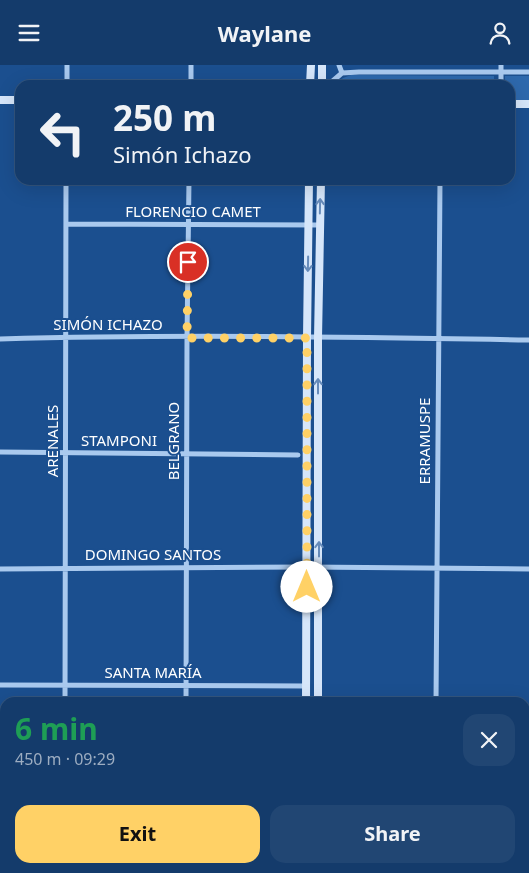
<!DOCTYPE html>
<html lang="en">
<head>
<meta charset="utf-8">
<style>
	:root { --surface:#143b6b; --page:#214673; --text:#f1f3f6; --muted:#9dadc1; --line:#33557e; --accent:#ffd166 }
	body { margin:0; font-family:"Noto Sans",sans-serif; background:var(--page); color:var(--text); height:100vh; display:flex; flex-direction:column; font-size:19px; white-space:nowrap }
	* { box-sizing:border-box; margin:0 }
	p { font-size:16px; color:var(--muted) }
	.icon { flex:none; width:28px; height:28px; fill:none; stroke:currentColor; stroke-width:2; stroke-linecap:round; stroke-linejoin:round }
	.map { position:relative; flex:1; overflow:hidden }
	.sheet { position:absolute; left:0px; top:632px; width:530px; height:176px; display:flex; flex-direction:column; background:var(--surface); border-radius:15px 15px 0 0; box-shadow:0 5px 20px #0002,0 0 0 1px var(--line) }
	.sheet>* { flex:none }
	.banner { position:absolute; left:15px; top:15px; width:500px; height:105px; border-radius:15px; box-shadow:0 5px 20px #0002,0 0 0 1px var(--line); background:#143b6b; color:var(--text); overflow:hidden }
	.pin { position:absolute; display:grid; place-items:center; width:42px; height:42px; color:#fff; margin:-21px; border:2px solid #fff; border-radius:50%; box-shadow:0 1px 5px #0007 }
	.me { position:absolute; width:55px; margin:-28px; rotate:0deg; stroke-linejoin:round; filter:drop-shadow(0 0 4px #0008) }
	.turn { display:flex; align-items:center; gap:18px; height:105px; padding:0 15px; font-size:22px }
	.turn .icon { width:65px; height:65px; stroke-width:2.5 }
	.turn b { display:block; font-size:35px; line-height:42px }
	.round { display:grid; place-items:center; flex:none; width:52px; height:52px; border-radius:15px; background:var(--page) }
	.summary { display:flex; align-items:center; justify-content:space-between; height:85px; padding:0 15px }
	h1 { font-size:30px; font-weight:700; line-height:38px; color:#1e9e55 }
	.cta { display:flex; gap:10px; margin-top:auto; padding:10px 15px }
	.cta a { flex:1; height:58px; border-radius:15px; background:var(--accent); color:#111; font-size:20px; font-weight:700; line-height:58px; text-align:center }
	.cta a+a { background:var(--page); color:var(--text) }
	header { display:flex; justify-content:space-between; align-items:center; height:65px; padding:0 15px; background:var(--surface); font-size:22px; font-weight:700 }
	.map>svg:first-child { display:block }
	.green { fill:#2e69ad }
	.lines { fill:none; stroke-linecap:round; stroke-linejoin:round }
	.street { stroke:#a9c9ee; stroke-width:5 }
	.secondary { stroke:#d6e6fa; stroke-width:8 }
	.oneway { stroke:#668bba }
	.route { stroke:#ffd166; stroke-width:9; stroke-dasharray:0 16.2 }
	.labels { text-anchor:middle; stroke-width:4; stroke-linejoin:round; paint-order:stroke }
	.street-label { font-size:15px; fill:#fff; stroke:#1b4f8f }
</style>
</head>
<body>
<header><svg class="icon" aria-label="menu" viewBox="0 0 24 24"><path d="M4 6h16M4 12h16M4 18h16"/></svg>Waylane<svg class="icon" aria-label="person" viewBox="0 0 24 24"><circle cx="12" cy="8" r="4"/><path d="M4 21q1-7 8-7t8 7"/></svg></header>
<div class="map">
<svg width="529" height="808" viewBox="0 0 529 808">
	<rect width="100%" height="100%" fill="#1b4f8f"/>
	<path class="green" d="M 351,10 L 494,11 L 494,20 L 335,20 L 343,13 Z
		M 505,11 L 529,11 L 529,35 L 510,35 L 510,20 L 505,20 Z"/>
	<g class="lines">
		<path class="street" d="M 339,0 L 342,8
			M 501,0 L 501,20
			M 67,20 L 67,0
			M 191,20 L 191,0
			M 328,20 L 342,8 L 359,7 L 529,7
			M 66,159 L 320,160
			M 0,274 C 176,269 353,272 529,275
			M 0,387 L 298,390
			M 0,504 L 307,502 L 529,504
			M 0,620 L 306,621
			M 65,638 L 66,115
			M 186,638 L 187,273 L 189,115
			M 436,638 L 440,115
			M 525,658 L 529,658
			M 0,733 L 5,733
			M 66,804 L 66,808
			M 186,808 L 186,804
			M 435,808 L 435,804"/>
		<path class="secondary" d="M 322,0 L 322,20
			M 310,20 L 311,0
			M 0,35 L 20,35
			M 510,39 L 529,39
			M 306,638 L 307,273 L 309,115
			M 318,638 L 318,273 L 321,115
			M 305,808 L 305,804
			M 316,808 L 316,804"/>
	</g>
	<defs><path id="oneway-shaft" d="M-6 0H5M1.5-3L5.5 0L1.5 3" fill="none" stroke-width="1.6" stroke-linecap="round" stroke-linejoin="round" transform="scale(1.25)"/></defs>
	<g class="oneway">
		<use href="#oneway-shaft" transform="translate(320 141) rotate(-89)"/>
		<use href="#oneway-shaft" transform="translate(308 199) rotate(91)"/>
		<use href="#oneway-shaft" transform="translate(318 321) rotate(-90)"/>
		<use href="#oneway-shaft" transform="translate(319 484) rotate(-90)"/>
	</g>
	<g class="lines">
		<path class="route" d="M 188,197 L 187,273 L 307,273 L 307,522"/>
	</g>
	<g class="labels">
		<g class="street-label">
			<text x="193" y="152">FLORENCIO CAMET</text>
			<text x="108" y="265">SIMÓN ICHAZO</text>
			<text transform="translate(53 376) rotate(-90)" y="5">ARENALES</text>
			<text x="119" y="381">STAMPONI</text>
			<text transform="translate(174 376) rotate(-90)" y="5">BELGRANO</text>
			<text transform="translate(425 376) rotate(-90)" y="5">ERRAMUSPE</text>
			<text x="153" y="495">DOMINGO SANTOS</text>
			<text x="153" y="613">SANTA MARÍA</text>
		</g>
	</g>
</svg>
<div class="pin" style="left:188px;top:197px;background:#d93025"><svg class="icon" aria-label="arrive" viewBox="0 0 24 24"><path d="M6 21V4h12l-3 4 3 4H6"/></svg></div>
<svg class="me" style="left:307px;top:522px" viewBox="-20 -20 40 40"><circle r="19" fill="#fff"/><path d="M0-13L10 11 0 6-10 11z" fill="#ffd166"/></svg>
<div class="banner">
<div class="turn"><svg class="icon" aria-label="left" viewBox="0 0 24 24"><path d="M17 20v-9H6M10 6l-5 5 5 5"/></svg><div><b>250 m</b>Simón Ichazo</div></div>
</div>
<section class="sheet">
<div class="summary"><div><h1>6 min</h1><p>450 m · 09:29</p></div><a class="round"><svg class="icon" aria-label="close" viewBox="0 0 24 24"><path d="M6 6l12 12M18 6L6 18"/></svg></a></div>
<div class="cta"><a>Exit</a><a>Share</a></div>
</section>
</div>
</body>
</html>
